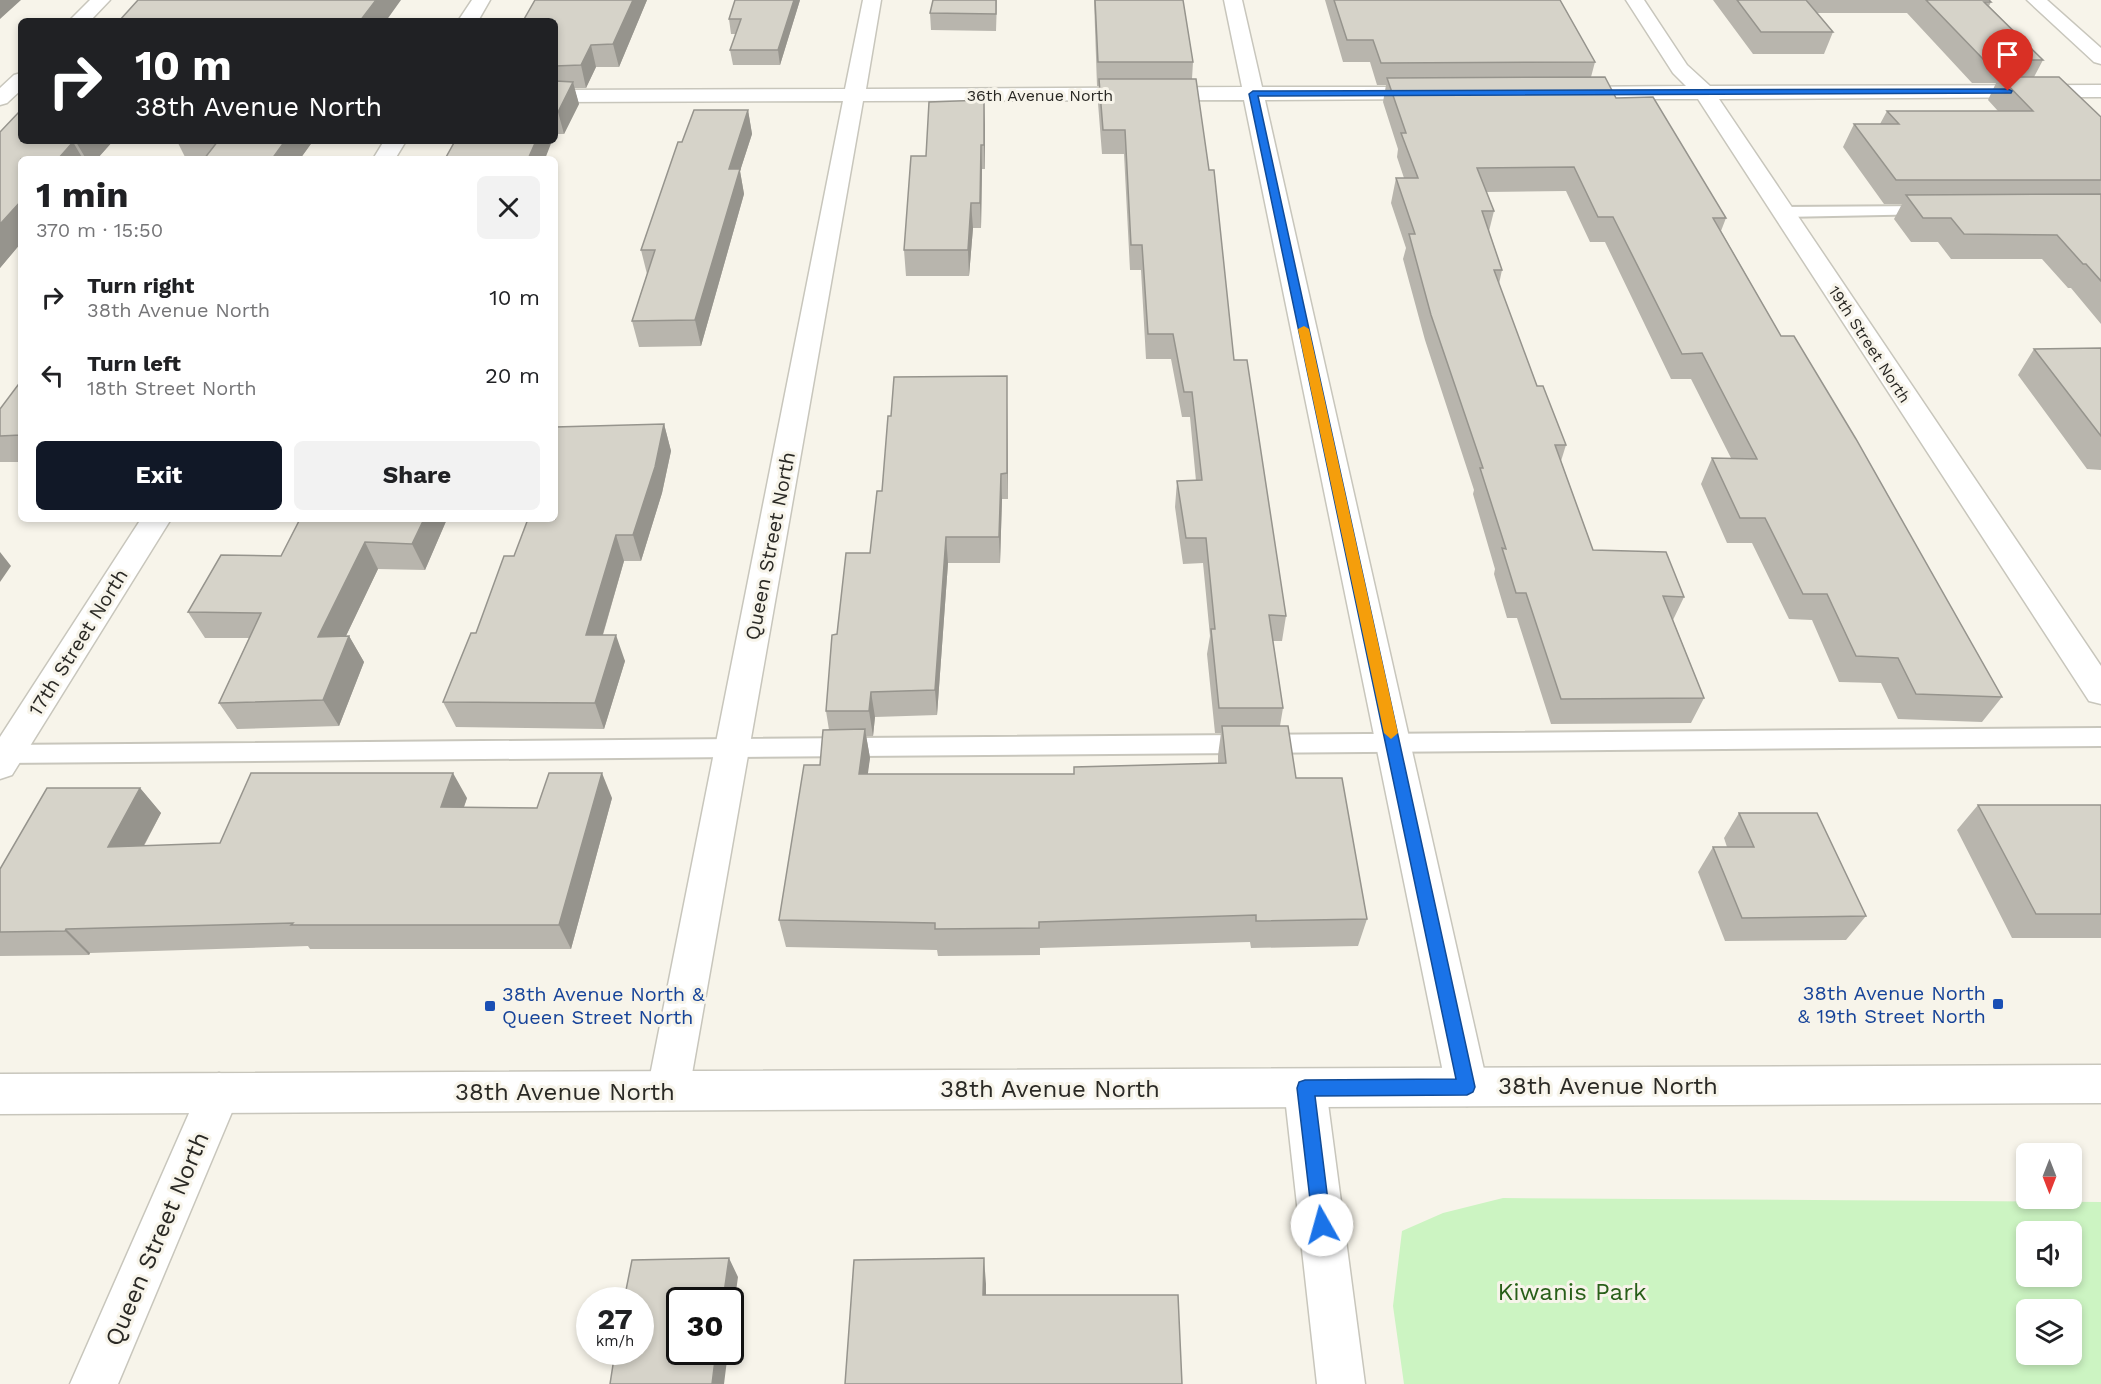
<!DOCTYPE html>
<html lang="en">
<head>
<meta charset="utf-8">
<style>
	:root { --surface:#fff; --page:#f2f2f2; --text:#202124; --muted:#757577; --accent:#111827 }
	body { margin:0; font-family:"Work Sans",sans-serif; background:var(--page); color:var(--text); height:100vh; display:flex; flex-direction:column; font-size:22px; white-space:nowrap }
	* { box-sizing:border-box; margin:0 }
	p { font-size:20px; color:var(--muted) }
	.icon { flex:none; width:33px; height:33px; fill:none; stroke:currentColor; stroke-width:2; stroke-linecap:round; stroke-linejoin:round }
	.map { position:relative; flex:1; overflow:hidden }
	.drawer { position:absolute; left:18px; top:156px; width:540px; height:366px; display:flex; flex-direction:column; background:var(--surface); border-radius:9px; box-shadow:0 3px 9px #0003 }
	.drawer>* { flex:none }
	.hud { position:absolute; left:18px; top:18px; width:540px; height:126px; border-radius:9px; box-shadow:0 3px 9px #0003; background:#202124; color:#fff; overflow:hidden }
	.needle { width:39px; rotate:180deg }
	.fabs { position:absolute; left:2016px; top:1143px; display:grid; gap:12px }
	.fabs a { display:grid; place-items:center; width:66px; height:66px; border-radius:9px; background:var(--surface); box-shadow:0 3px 9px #0003; font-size:30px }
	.speed { position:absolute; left:576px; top:1287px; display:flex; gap:12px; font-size:30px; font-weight:700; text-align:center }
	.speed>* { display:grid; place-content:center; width:78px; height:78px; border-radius:50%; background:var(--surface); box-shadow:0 3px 9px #0003; line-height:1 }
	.speed small { font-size:15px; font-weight:400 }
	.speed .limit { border:3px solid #111; border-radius:9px; background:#fff; color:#111 }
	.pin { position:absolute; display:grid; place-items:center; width:51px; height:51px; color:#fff; margin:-62px -26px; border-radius:50% 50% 50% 0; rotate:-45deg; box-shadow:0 0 6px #0007 }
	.pin .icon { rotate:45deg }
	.me { position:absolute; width:66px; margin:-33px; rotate:353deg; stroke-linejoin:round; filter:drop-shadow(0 0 4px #0008) }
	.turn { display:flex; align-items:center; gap:21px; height:126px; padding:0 18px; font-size:27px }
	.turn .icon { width:78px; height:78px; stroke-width:2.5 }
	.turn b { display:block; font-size:42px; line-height:51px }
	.round { display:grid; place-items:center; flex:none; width:63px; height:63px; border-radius:9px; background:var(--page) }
	.summary { display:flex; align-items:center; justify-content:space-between; height:102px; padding:0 18px }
	h1 { font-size:36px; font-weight:700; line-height:45px }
	.primary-button { display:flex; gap:12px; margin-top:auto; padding:12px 18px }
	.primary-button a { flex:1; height:69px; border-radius:9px; background:var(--accent); color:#fff; font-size:24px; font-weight:700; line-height:69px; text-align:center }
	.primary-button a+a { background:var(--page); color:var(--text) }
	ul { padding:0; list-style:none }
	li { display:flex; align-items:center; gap:18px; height:78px; padding:0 18px }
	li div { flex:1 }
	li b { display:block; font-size:22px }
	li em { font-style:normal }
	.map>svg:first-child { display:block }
	.green { fill:#ccf4c2; fill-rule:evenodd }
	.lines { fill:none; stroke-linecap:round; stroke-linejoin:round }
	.lane-casing { stroke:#c8c6bc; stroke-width:4 }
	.street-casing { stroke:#c8c6bc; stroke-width:3 }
	.secondary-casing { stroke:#c8c6bc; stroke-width:3 }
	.lane { fill:#fff; fill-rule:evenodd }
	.street { fill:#fff; fill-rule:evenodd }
	.secondary { fill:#fff; fill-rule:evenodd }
	.wall { fill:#b8b5ad }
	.shaded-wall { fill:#96948d }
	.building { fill:#d6d3c9; stroke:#96948d; stroke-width:1.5 }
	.route { fill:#1a73e8; stroke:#114b97; stroke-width:1.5 }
	.slow { fill:#f59e0b }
	.transit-dot { fill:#1a4fb4; stroke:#f7f4ea; stroke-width:2 }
	.labels { text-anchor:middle; stroke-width:6; stroke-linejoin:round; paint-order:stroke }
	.far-street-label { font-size:16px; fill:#2a2925; stroke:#f7f4ea }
	.street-label { font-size:20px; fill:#2a2925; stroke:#f7f4ea }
	.transit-label { font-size:20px; fill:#164399; stroke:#f7f4ea; text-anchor:end }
	.near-street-label { font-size:24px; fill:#2a2925; stroke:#f7f4ea }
	.near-park-label { font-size:24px; fill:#295f19; stroke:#f7f4ea }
</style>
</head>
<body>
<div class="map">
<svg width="2101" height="1384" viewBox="0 0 2101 1384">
	<rect width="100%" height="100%" fill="#f7f4ea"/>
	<path class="green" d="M 1503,1198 L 2101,1202 L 2101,1384 L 1404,1384 L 1393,1306 L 1402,1231 L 1443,1213 ZM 2026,1232 L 2072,1232 L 2072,1276 L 2026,1276 ZM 2026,1310 L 2072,1310 L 2072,1354 L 2026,1354 Z"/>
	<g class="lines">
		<defs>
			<path id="lane" d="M 1928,206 L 1936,211 L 1934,214 L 1783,217 L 1775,212 L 1783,207 Z
				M 2101,728 L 2101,746 L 0,763 L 0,745 Z"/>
			<path id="street" d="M 90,0 L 110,0 L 90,21 L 69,21 Z
				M 472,0 L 490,0 L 478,21 L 458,21 Z
				M 863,0 L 881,0 L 866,89 L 1242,87 L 1224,0 L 1242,0 L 1262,87 L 1429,87 L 1436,89 L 1439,93 L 1436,97 L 1429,99 L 1265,100 L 1488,1087 L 1482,1101 L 1467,1106 L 1452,1101 L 1446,1087 L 1244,100 L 863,101 L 689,1091 L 683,1105 L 668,1110 L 653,1105 L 647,1091 L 843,101 L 555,102 L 555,90 L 845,89 Z
				M 1626,0 L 1644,0 L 1687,65 L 1710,86 L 2101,85 L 2101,97 L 1719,99 L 2101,666 L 2101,704 L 2089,701 L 1698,99 L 1568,99 L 1561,97 L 1558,93 L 1561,89 L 1568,87 L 1686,86 L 1673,73 Z
				M 2027,0 L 2047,0 L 2101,48 L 2101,64 L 2094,62 Z
				M 21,73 L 21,90 L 7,103 L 0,105 L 0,88 L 14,75 Z
				M 384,141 L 406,141 L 395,159 L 373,159 Z
				M 141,519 L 171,519 L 12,775 L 0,779 L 0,737 Z
				M 1305,1069 L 1320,1074 L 1326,1088 L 1365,1384 L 1317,1384 L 1284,1088 L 1290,1074 Z
				M 219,1073 L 234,1079 L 240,1093 L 118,1384 L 70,1384 L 204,1079 Z"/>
			<path id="secondary" d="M 2101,1065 L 2101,1103 L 0,1114 L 0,1074 Z"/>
		</defs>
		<use href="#lane" class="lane-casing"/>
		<use href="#street" class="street-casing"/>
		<use href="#secondary" class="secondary-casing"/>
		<use href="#lane" class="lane"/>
		<use href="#street" class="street"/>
		<use href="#secondary" class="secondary"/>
	</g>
	<path class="wall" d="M 647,0 L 619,67 L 596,67 L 586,88 L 574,88 L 579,104 L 564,134 L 555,134 L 555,21 Z
		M 800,0 L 780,65 L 733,65 L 730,50 L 736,34 L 731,34 L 729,19 Z
		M 997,0 L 996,31 L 931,30 L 930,13 Z
		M 1094,0 L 1183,0 L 1193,62 L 1192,79 L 1234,360 L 1286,616 L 1282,641 L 1273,641 L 1283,708 L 1280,726 L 1296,778 L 1367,919 L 1358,946 L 1251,948 L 1250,942 L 1040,948 L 1040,955 L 938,956 L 937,950 L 786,947 L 779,920 L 829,730 L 826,711 L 837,634 L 870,553 L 882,491 L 1007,401 L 1008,499 L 1002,499 L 1000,563 L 948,563 L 937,715 L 875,717 L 873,736 L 866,736 L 870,758 L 867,774 L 1074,774 L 1074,767 L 1218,763 L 1218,755 L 1221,733 L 1215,733 L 1207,654 L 1210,636 L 1203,563 L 1183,564 L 1175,507 L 1177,481 L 1196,481 L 1190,417 L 1182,417 L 1171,359 L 1146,359 L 1141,270 L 1130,270 L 1124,154 L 1102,154 L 1098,103 L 1099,86 L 1097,86 Z
		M 1325,0 L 1560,0 L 1595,62 L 1591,77 L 1616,98 L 1726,218 L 1721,231 L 1781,336 L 2002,697 L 1982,722 L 1898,719 L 1881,683 L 1839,682 L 1812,620 L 1789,619 L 1752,543 L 1727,543 L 1701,484 L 1712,458 L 1731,458 L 1691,379 L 1671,379 L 1605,242 L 1590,242 L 1566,191 L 1486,192 L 1494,211 L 1489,231 L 1502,270 L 1499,284 L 1537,386 L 1566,445 L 1561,461 L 1593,550 L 1684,597 L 1673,620 L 1704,698 L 1691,723 L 1551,724 L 1517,618 L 1507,618 L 1494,574 L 1495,569 L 1473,494 L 1474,490 L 1425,340 L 1403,259 L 1406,248 L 1391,203 L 1396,178 L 1404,178 L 1397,157 L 1398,149 L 1383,102 L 1386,85 L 1377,85 L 1370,62 L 1343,62 Z
		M 1713,0 L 1989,0 L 1991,2 L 1989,6 L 2043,60 L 2034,77 L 2101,117 L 2101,324 L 2071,288 L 2068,288 L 2042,259 L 1951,259 L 1938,242 L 1911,242 L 1894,219 L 1902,204 L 1884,204 L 1843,147 L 1854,124 L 1880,124 L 1887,111 L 1998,111 L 1988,100 L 1996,83 L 1972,83 L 1907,13 L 1817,13 L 1833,32 L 1824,54 L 1753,54 Z
		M 748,110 L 752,134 L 740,171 L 744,194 L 701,346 L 639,347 L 632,321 L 647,274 L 641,250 L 682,142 Z
		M 985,125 L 985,169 L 982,169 L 981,228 L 973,228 L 969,276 L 906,276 L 904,250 L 926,156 Z
		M 0,132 L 21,141 L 113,141 L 97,159 L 21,159 L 21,243 L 0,268 Z
		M 177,141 L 313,141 L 300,159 L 186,159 Z
		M 2101,348 L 2101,470 L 2087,469 L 2018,375 L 2034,349 Z
		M 21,381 L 21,462 L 0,462 L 0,409 Z
		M 664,424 L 671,451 L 662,493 L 641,561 L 624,561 L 603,635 L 625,661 L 604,729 L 456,727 L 443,702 L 514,556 Z
		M 300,519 L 447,519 L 425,570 L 378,569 L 346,636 L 349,636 L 364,662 L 339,726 L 237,729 L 219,703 L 249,638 L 205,638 L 188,612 L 281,556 Z
		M 140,788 L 161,813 L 144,846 L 220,843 L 467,798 L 464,807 L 537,808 L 612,798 L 571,949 L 310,949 L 308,946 L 90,953 L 89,955 L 0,956 L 0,869 Z
		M 1978,805 L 2101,805 L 2101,938 L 2012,938 L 1957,830 Z
		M 1739,813 L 1866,916 L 1846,940 L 1725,941 L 1698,872 L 1713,847 L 1727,847 L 1724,838 Z"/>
	<path class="shaded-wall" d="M 0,0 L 21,0 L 0,19 Z
		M 376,0 L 401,0 L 386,21 L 360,21 Z
		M 633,0 L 647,0 L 619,67 L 613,44 Z
		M 794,0 L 800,0 L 780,65 L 778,50 Z
		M 591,45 L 596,67 L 586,88 L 581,65 Z
		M 573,82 L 579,104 L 564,134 L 558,112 Z
		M 984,100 L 985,125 L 985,169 L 984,145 Z
		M 748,110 L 752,134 L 740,171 L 744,194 L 701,346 L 695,320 L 729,169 Z
		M 77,141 L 113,141 L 97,159 L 86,159 L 76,142 Z
		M 285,141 L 313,141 L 300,159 L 272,159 Z
		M 536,141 L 552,141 L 545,159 L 528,159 Z
		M 73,142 L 83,159 L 58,159 Z
		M 981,145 L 982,169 L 981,228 L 980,203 Z
		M 21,201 L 21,243 L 0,268 L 0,224 Z
		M 971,203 L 973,228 L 969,276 L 968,250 Z
		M 1007,376 L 1007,401 L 1008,499 L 1007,473 Z
		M 664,424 L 671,451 L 662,493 L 641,561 L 633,535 Z
		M 1001,474 L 1002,499 L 1000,563 L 999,537 Z
		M 424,519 L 447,519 L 425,570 L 412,544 Z
		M 616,535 L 624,561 L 595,661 L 586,635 Z
		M 946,537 L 948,563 L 937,715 L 935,690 Z
		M 365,542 L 378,569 L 333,663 L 318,637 Z
		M 0,552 L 11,566 L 0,582 Z
		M 616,635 L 625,661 L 604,729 L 595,703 Z
		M 349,636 L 364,662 L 339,726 L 323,700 Z
		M 871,692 L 875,717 L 873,736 L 869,711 Z
		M 865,729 L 870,758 L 864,803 L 859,774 Z
		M 453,773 L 467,798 L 455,832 L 441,807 Z
		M 602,773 L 612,798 L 571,949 L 559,925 Z
		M 140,788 L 161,813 L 130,871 L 108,847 Z
		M 66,929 L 90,953 L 89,955 L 65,931 Z
		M 729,1258 L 738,1277 L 730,1335 L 730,1300 L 723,1300 Z
		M 984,1258 L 986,1284 L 986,1320 L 983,1295 Z
		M 716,1352 L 728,1352 L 724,1384 L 712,1384 Z"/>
	<path class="building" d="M 138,0 L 376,0 L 360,21 L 119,21 Z
		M 535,0 L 633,0 L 613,44 L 591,45 L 581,65 L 555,66 L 555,21 L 523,21 Z
		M 735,0 L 794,0 L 778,50 L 730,50 L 741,19 L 729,19 Z
		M 933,0 L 996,0 L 996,14 L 930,13 Z
		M 1095,0 L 1183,0 L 1193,62 L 1098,62 Z
		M 1334,0 L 1560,0 L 1595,62 L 1381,63 L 1373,40 L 1347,40 Z
		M 1737,0 L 1806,0 L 1833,32 L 1761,32 Z
		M 1926,0 L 1989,0 L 1991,2 L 1984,2 L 2043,60 L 1984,60 Z
		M 1605,77 L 1616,98 L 1653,97 L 1726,218 L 1713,218 L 1781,336 L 1794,336 L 1856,439 L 2002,697 L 1916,694 L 1898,658 L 1856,656 L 1827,594 L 1803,594 L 1765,518 L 1740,518 L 1712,458 L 1757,459 L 1702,353 L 1682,354 L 1613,217 L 1598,217 L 1574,167 L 1477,168 L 1494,211 L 1482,211 L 1502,270 L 1494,270 L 1537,386 L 1543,386 L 1566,445 L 1555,445 L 1593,550 L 1666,552 L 1684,597 L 1663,596 L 1704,698 L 1561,699 L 1526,593 L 1516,593 L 1502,548 L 1506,549 L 1480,468 L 1483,468 L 1431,315 L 1409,234 L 1415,234 L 1396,178 L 1418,178 L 1401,133 L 1406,133 L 1387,78 Z
		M 2000,77 L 2059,77 L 2101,117 L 2101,180 L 1896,180 L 1854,124 L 1899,124 L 1887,111 L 2033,111 Z
		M 1099,79 L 1196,79 L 1209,170 L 1214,170 L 1234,360 L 1247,360 L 1286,616 L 1269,615 L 1283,708 L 1219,708 L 1211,629 L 1215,629 L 1206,538 L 1186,538 L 1177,481 L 1202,480 L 1192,392 L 1184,392 L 1173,334 L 1148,334 L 1142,245 L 1131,245 L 1125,130 L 1103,130 Z
		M 555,81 L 573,82 L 558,112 L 555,112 Z
		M 984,100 L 984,145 L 981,145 L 980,203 L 971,203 L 968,250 L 904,250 L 911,156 L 926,156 L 929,102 Z
		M 694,110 L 748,110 L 729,169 L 740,169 L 695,320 L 632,321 L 655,250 L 641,250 L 678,142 L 682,142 Z
		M 19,112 L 21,112 L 21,141 L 77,141 L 76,142 L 73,142 L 58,159 L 21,159 L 21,201 L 0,224 L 0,132 Z
		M 218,141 L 285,141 L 272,159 L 204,159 Z
		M 455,141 L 536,141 L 528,159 L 445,159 Z
		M 2101,194 L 2101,281 L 2086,264 L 2083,264 L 2057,235 L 1964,234 L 1951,218 L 1923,218 L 1906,195 Z
		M 2101,348 L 2101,436 L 2034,349 Z
		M 1007,376 L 1007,473 L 1001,474 L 999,537 L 946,537 L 935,690 L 871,692 L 869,711 L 826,711 L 832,635 L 837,634 L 846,553 L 870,553 L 877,491 L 882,491 L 888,416 L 891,416 L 894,377 Z
		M 21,381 L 21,435 L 0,436 L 0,409 Z
		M 664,424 L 655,467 L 633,535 L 616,535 L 586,635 L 616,635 L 595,703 L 443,702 L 471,633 L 476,633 L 504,556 L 514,556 L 528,519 L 555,519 L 555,427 Z
		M 300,519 L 424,519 L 412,544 L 365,542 L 318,637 L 349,636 L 323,700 L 219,703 L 261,613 L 188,612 L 221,555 L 281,556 Z
		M 1222,726 L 1288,726 L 1296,778 L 1342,778 L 1367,919 L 1256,921 L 1256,915 L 1039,922 L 1039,928 L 935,929 L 935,923 L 779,920 L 804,765 L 820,765 L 823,730 L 865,729 L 859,774 L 1074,774 L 1074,767 L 1226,763 Z
		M 251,773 L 453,773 L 441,807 L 537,808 L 549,773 L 602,773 L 559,925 L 291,925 L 293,923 L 66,929 L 65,931 L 0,932 L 0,869 L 47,788 L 140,788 L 108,847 L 220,843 Z
		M 1978,805 L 2101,805 L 2101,914 L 2036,914 Z
		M 1739,813 L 1817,813 L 1866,916 L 1742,918 L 1713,847 L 1754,847 Z
		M 729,1258 L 723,1300 L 680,1300 L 680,1352 L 716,1352 L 712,1384 L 610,1384 L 615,1352 L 640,1352 L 640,1300 L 624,1300 L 632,1260 Z
		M 984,1258 L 983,1295 L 1178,1295 L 1182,1384 L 845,1384 L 854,1260 Z"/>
	<path class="route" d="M 2008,89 L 2012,91 L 2011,93 L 1258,96 L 1475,1087 L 1473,1092 L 1467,1095 L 1315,1096 L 1331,1225 L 1328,1231 L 1322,1234 L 1315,1231 L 1313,1225 L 1297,1088 L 1299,1082 L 1305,1080 L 1456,1079 L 1249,94 L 1253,91 Z"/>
	<path class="slow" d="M 1304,326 L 1309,329 L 1398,733 L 1391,739 L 1384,733 L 1298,329 Z"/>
	<g class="transit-dot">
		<rect x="1992" y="998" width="12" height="12" rx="3"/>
		<rect x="484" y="1000" width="12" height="12" rx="3"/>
	</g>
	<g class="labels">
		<g class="far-street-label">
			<text x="1040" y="101">36th Avenue North</text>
			<text transform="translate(1870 344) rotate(57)" y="6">19th Street North</text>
		</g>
		<g class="street-label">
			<text transform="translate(770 546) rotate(-79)" y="7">Queen Street North</text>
			<text transform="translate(78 642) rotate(-58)" y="7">17th Street North</text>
		</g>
		<g class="transit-label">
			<text x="1986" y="1000">38th Avenue North<tspan x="1986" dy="23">&amp; 19th Street North</tspan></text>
			<text x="502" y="1001" text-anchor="start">38th Avenue North &amp;<tspan x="502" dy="23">Queen Street North</tspan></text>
		</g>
		<g class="near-street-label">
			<text x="1608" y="1094">38th Avenue North</text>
			<text x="1050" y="1097">38th Avenue North</text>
			<text x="565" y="1100">38th Avenue North</text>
			<text transform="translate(157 1239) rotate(-67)" y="8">Queen Street North</text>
		</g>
		<g class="near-park-label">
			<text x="1572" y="1300">Kiwanis Park</text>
		</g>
	</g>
</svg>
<div class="fabs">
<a><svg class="needle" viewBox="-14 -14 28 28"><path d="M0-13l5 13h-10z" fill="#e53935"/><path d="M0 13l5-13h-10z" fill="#757577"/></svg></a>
<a><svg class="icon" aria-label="sound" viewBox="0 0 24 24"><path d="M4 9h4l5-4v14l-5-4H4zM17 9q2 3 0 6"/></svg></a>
<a><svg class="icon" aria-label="layers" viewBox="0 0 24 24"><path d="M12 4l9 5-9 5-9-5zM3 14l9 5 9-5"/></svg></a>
</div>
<div class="speed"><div>27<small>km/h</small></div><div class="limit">30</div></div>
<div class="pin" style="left:2008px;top:91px;background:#d93025"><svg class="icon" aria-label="arrive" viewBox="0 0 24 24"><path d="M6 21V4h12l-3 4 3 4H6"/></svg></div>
<svg class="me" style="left:1322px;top:1225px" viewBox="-20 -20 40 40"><circle r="19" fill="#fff"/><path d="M0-13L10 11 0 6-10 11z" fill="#1a73e8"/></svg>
<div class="hud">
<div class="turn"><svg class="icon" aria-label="right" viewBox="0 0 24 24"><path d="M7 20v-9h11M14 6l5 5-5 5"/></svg><div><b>10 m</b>38th Avenue North</div></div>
</div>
<section class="drawer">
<div class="summary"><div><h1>1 min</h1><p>370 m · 15:50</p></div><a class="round"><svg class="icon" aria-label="close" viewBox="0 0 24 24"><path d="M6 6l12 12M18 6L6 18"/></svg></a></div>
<ul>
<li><svg class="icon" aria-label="right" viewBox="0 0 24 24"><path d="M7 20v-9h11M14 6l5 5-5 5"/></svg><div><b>Turn right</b><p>38th Avenue North</p></div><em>10 m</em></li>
<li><svg class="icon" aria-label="left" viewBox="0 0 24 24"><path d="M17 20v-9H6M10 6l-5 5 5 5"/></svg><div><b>Turn left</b><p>18th Street North</p></div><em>20 m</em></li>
</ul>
<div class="primary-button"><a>Exit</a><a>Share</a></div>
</section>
</div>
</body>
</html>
